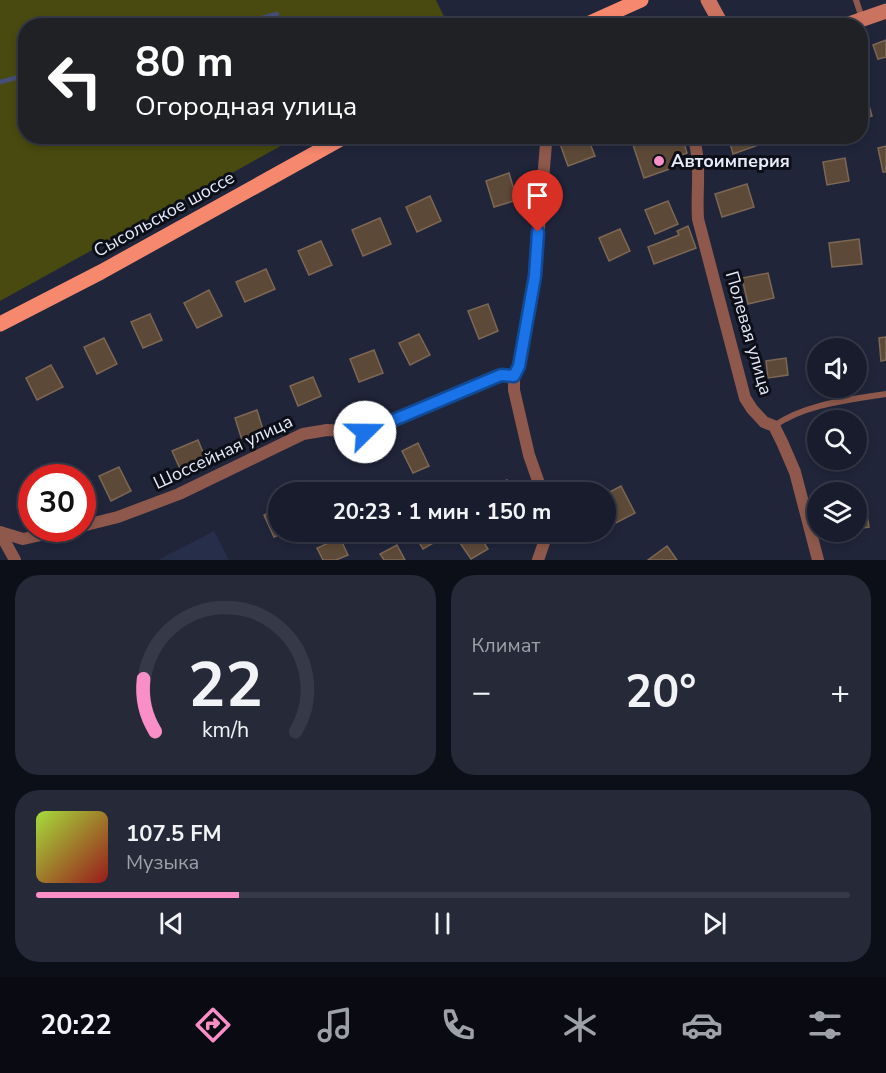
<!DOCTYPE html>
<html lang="ru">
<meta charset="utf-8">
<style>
:root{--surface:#181c2c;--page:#252938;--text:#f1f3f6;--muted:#9fa1a9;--line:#363a48;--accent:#fa8fc8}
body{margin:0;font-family:"Nunito Sans",sans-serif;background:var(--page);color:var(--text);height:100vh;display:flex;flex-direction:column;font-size:22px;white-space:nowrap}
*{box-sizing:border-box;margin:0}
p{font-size:20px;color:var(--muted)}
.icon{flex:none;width:33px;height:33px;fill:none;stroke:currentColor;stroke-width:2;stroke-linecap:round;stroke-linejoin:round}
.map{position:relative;height:560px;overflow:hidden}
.drawer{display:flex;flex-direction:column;gap:15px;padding:15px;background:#0d0f18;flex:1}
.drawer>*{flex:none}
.banner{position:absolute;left:18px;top:18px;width:850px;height:126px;border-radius:24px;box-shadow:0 3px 9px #0003,0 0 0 2px var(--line);background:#202124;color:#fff;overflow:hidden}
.buttons{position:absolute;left:807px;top:338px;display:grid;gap:12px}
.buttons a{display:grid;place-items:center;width:60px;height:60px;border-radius:50%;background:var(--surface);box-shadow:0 3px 9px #0003,0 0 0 2px var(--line);font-size:30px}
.speed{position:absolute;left:18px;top:464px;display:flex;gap:12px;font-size:30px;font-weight:700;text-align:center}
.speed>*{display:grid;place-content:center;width:78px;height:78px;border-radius:50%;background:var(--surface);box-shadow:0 3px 9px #0003,0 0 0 2px var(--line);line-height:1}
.speed .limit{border:9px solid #d22;background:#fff;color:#111}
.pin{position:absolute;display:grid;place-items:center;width:51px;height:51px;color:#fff;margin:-62px -26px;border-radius:50% 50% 50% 0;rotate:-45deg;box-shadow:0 0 6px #0007}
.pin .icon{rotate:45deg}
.me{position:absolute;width:66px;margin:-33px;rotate:68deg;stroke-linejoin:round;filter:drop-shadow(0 0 4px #0008)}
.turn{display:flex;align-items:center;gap:21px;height:126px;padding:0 18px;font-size:27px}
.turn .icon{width:78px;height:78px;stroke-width:2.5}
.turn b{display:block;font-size:42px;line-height:51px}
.big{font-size:45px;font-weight:700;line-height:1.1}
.drawer .widget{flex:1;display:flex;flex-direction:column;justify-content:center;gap:9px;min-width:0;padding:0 21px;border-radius:24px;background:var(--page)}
.drawer .dial{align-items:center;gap:0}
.dial svg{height:156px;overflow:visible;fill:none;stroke:var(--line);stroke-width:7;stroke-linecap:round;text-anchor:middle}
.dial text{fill:var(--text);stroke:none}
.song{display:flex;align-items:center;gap:18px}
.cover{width:72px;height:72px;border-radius:9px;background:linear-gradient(135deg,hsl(80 70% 55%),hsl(0 70% 35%))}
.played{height:6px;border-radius:3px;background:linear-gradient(90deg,var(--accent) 25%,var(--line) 25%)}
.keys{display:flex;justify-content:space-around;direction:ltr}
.heat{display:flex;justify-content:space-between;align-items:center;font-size:33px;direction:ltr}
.drawer .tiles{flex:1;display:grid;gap:15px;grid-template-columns:1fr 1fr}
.widget:last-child{grid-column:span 2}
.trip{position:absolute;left:268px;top:482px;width:348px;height:60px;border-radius:30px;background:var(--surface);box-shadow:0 3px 9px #0003,0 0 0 2px var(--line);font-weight:700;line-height:60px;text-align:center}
.tab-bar{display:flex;height:96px;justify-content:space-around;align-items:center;background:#0a0b12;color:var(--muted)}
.tab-bar .icon{width:42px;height:42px}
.tab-bar .active{color:var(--accent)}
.tab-bar b{font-size:27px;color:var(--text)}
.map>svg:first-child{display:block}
</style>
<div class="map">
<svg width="886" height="560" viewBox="0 0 886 560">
<rect width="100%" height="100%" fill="#20253a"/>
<path fill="#272e49" d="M 214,531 L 229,560 L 158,560 Z"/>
<path fill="#484a0f" d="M 0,0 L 436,0 L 448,25 L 26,26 L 26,136 L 297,137 L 0,301 Z"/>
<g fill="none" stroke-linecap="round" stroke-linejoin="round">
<g stroke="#454e79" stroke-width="4.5">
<path d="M 231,26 L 277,14"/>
<path d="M 0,82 L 26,75"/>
</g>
</g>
<g fill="#5d4937" stroke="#7d6754" stroke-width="1.5">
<path d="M 886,40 L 886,57 L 878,59 L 873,45 Z"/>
<path d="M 866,95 L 872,116 L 861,119 L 861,96 Z"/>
<path d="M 570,136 L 587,136 L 595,156 L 568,166 L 559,141 Z"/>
<path d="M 630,136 L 682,136 L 687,153 L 678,156 L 681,165 L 644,178 Z"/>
<path d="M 728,136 L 758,136 L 761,144 L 733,154 Z"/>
<path d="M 886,146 L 886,172 L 883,172 L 878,148 Z"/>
<path d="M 845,158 L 849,181 L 827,185 L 823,162 Z"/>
<path d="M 509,173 L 517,200 L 494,207 L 486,181 Z"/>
<path d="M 747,184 L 754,207 L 722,217 L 715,194 Z"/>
<path d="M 430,196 L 441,221 L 417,232 L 406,207 Z"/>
<path d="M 668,201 L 678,224 L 655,234 L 645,210 Z"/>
<path d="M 380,218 L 391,244 L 363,256 L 352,230 Z"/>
<path d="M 688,226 L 696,248 L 654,264 L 648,247 L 679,235 L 677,231 Z"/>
<path d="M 620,229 L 630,251 L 609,261 L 599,238 Z"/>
<path d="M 859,239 L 862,264 L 832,267 L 829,243 Z"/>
<path d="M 321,241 L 332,265 L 309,275 L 298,251 Z"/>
<path d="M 266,269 L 275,289 L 245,302 L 236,282 Z"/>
<path d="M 768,273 L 774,298 L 748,304 L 742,278 Z"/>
<path d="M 209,290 L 222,316 L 197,328 L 184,303 Z"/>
<path d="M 488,304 L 498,331 L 479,339 L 468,311 Z"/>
<path d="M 150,314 L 162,340 L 143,348 L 131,322 Z"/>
<path d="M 419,334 L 430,355 L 410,365 L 399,343 Z"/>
<path d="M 886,337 L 886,360 L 881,361 L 879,338 Z"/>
<path d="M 104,338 L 117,364 L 97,374 L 84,347 Z"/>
<path d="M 374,350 L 383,373 L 359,382 L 350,359 Z"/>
<path d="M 786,358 L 788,375 L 768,378 L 766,361 Z"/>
<path d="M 51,365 L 63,387 L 37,400 L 26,378 Z"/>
<path d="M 313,377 L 321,396 L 298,406 L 290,386 Z"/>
<path d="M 257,410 L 264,433 L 242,440 L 235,418 Z"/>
<path d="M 198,440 L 207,462 L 182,473 L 172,451 Z"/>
<path d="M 418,443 L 429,466 L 413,473 L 402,451 Z"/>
<path d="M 119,467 L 131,491 L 111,501 L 99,476 Z"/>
<path d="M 507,480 L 512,492 L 490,492 L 488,488 Z"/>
<path d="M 320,481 L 325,492 L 301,492 L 301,491 Z"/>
<path d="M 621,486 L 635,513 L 612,525 L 606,513 L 606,494 Z"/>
<path d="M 279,508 L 279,531 L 287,531 L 274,537 L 264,515 Z"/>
<path d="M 866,509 L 869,527 L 856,529 L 856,510 Z"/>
<path d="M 418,531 L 429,531 L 435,542 L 423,549 L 414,534 Z"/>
<path d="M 477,532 L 488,549 L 471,559 L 460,543 Z"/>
<path d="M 340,538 L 348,555 L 336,560 L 323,560 L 317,548 Z"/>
<path d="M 397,545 L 405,560 L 384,560 L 380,554 Z"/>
<path d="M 667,546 L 677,560 L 648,560 Z"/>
</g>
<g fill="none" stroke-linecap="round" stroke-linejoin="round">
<g stroke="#8e594c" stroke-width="6">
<path d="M 856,0 L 862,18"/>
<path d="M 774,426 C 805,404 849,400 886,394"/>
</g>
<g stroke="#8e594c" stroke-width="12">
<path d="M 693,136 C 702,164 696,191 698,219 L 745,398 L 752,409 L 764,422 L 774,426 L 782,442 L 795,472 L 818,560"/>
<path d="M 542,492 L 529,455 L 514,390 L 514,376 L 519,366 L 535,276 L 546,144 L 548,136"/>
<path d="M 82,526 L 118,517 L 179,494 L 303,434 L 327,430 L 365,432 L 502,375 L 514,376"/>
<path d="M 0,532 L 23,539 L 73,528"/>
<path d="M 0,533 L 15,560"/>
<path d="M 538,560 L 548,531"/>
</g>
<g stroke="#c97360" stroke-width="15">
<path d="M 708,0 L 719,20 L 725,26"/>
<path d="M 843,26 L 886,11"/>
</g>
<g stroke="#f6886e" stroke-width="15">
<path d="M 583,26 L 641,0"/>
<path d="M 0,324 L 101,272 L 346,136"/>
</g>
</g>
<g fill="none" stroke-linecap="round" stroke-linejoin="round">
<g stroke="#114b97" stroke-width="15">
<path id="route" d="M 365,432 L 501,375 L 514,376 L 519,366 L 535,276 L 538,232"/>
</g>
<use href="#route" stroke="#1a73e8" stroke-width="10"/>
</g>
<circle fill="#fa8fc8" stroke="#0c0f18" stroke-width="2" cx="659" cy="161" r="6"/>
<g text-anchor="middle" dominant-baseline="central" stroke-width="6" stroke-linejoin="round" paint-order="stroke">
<g font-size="18" font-weight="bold" fill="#e6eaf9" stroke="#0c0f18" text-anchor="start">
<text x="671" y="161">Автоимперия</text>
</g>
<g font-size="18" fill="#e6eaf9" stroke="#0c0f18">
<text transform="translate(164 214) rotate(-29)">Сысольское шоссе</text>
<text transform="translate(749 333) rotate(74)">Полевая улица</text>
<text transform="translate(223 452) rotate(-25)">Шоссейная улица</text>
</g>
</g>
</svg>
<div class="buttons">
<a><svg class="icon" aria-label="sound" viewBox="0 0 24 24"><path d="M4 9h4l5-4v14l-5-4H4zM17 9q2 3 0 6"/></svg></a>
<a><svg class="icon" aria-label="search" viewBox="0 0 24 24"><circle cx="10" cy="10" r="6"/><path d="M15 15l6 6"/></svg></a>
<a><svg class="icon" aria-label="layers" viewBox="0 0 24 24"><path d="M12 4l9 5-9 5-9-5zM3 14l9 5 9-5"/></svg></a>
</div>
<div class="speed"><div class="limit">30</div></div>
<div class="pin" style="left:538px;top:232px;background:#d93025"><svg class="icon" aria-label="arrive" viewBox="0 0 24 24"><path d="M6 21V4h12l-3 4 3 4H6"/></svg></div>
<svg class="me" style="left:365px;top:432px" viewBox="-20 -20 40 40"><circle r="19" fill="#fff"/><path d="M0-13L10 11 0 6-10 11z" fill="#1a73e8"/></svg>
<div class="trip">20:23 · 1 мин · 150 m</div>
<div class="banner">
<div class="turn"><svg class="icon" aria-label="left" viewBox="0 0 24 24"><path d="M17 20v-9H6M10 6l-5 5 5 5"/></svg><div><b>80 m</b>Огородная улица</div></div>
</div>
</div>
<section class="drawer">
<div class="tiles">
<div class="widget dial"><svg viewBox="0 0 100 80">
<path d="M14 69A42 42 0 1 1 86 69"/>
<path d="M14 69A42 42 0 0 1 8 42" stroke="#fa8fc8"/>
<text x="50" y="56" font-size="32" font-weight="700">22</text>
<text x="50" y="72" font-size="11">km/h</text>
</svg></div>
<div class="widget"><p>Климат</p>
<div class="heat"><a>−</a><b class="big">20°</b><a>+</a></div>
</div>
<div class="widget">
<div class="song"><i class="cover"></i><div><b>107.5 FM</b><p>Музыка</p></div></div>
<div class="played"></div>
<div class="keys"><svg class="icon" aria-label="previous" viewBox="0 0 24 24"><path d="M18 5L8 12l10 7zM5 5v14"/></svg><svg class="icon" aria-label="pause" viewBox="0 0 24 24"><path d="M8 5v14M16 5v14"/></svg><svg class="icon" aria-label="next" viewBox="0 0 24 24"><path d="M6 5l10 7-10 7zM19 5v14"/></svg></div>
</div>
</div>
</section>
<nav class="tab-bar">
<b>20:22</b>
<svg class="icon active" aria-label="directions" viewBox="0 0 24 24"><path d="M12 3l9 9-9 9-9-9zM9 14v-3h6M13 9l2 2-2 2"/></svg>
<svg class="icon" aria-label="music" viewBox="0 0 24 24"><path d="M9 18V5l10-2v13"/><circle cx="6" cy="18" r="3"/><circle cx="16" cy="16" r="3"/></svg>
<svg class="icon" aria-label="phone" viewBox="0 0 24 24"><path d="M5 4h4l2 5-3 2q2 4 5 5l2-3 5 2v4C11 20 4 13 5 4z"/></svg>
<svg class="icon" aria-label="climate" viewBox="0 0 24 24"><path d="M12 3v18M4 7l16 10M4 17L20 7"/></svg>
<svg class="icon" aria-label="car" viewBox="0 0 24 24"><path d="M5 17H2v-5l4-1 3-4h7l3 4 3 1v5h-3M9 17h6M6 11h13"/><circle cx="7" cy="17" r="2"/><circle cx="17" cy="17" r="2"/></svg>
<svg class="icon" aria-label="filters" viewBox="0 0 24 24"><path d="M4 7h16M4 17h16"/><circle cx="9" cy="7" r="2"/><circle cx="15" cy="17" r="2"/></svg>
</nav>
